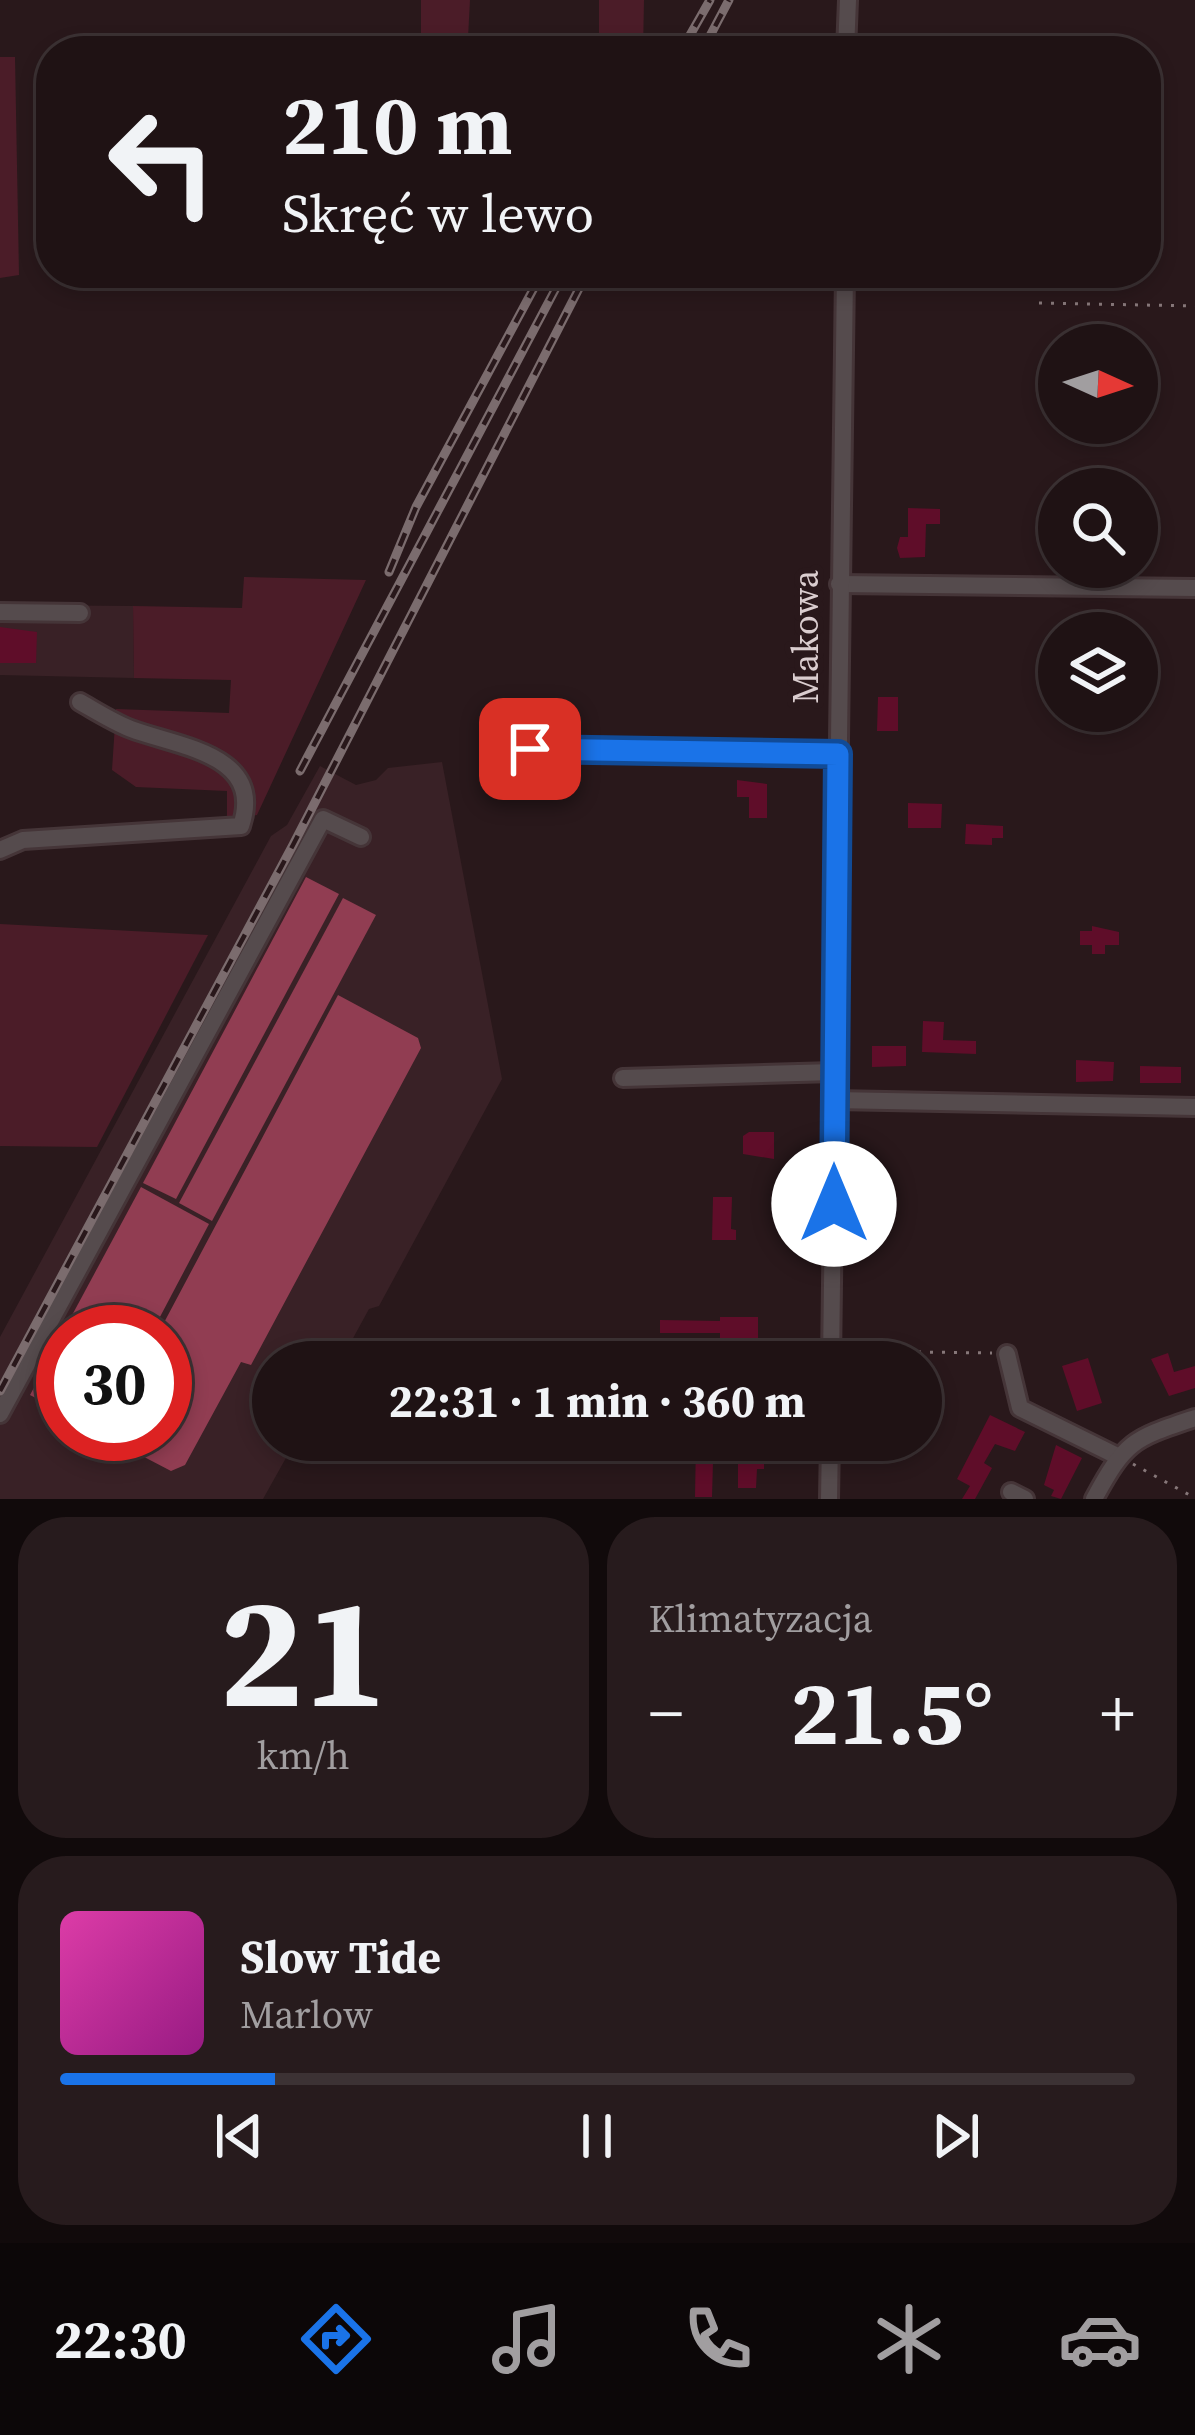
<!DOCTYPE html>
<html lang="pl">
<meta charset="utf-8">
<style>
:root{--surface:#1f1214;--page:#271b1d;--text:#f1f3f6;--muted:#a19ea0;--line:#3c3234;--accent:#1a73e8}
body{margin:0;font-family:"Source Serif 4",serif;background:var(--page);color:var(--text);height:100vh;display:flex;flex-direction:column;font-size:45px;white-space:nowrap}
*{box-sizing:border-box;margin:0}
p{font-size:39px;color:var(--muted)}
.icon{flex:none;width:66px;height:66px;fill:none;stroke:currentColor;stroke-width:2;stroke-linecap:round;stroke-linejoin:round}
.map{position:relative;height:1499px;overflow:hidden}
.panel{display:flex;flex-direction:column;gap:18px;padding:18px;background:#110a0b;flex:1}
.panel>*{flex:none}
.guide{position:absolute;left:36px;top:36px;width:1125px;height:252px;border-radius:48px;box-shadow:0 6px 18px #0003,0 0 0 3px var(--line);background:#1f1214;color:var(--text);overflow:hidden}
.needle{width:78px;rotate:93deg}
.buttons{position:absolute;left:1038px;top:324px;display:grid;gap:24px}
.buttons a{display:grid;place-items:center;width:120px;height:120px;border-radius:50%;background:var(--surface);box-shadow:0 6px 18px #0003,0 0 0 3px var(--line);font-size:60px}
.speed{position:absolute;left:36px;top:1305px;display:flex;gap:24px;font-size:60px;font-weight:700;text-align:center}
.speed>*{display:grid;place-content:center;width:156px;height:156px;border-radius:50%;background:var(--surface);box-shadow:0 6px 18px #0003,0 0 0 3px var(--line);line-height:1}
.speed .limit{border:18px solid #d22;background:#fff;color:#111}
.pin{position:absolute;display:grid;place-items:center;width:102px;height:102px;color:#fff;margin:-51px;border-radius:24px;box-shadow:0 6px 18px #0006}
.me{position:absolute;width:132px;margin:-66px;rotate:0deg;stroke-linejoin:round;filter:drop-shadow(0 0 9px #0008)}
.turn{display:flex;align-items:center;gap:42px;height:252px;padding:0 48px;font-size:54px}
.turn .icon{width:156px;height:156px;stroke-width:2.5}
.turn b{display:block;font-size:84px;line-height:102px}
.big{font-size:90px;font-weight:700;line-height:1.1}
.panel .card{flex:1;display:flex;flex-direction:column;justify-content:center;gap:18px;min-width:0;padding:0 42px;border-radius:48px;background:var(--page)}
.panel .dial{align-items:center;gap:0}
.dial b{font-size:156px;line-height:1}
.song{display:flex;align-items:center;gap:36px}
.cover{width:144px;height:144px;border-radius:18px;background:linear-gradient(135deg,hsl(320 70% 55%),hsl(310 70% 35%))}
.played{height:12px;border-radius:6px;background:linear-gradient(90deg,var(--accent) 20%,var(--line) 20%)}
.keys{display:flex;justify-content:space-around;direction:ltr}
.heat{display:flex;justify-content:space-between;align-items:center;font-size:66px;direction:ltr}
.panel .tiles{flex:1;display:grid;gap:18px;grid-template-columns:1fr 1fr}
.card:last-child{grid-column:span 2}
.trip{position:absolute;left:252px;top:1341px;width:690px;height:120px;border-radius:60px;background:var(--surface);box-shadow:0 6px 18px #0003,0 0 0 3px var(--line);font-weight:700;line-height:120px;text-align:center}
.tab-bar{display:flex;height:192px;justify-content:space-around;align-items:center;background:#0c0708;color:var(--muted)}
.tab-bar .icon{width:84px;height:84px}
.tab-bar .active{color:var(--accent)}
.tab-bar b{font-size:54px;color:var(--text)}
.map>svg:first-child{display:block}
</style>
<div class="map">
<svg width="1195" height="1499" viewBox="0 0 1195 1499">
<rect width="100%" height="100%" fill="#29181b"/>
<g fill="#392126" fill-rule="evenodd">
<path d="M 0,605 L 133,606 L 134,678 L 0,675 Z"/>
<path d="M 442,762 L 502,1079 L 379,1306 L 369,1309 L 340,1362 L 273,1362 L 273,1440 L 296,1440 L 263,1499 L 0,1499 L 0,1337 L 271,836 L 287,825 L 320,766 L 356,785 L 376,780 L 388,768 ZM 63,1332 L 165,1332 L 165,1434 L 63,1434 Z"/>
</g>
<g fill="#4b1c28">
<path d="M 421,0 L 470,0 L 468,38 L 421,36 Z"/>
<path d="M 599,0 L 644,0 L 643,51 L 599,51 Z"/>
<path d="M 0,57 L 15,57 L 19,275 L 0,278 Z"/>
<path d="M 244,577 L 366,580 L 257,815 L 227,821 L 227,791 L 136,787 L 112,770 L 116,709 L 229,713 L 231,680 L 134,678 L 133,606 L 242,608 Z"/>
<path d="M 0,924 L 208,935 L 97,1147 L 0,1146 Z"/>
</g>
<g fill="#913d52">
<path d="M 306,877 L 339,894 L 176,1199 L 143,1183 Z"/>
<path d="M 343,898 L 376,915 L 212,1221 L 179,1203 Z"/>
<path d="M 338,995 L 418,1038 L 421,1048 L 251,1365 L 241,1362 L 185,1465 L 171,1471 L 104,1436 L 165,1434 L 165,1332 L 159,1332 Z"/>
<path d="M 141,1187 L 209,1224 L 152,1332 L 63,1332 Z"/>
<path d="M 63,1333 L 63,1412 L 30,1395 Z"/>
</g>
<g fill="#5f0d29">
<path d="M 650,273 L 702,274 L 701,289 L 650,288 Z"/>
<path d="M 908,508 L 940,509 L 940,524 L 926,524 L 925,557 L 900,558 L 897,548 L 900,537 L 908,537 Z"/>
<path d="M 0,627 L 37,632 L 36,663 L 0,663 Z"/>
<path d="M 878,697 L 898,697 L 898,731 L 877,731 Z"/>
<path d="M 737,780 L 767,784 L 767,818 L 749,818 L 749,797 L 737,797 Z"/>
<path d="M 908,803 L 942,804 L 941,828 L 908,828 Z"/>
<path d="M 966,824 L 1003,826 L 1003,838 L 992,838 L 992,845 L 965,844 Z"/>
<path d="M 1092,926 L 1119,932 L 1119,945 L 1105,945 L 1105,954 L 1092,954 L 1092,945 L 1080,945 L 1080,931 L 1092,931 Z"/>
<path d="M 923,1021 L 944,1022 L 943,1040 L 976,1041 L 976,1054 L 922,1052 Z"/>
<path d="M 872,1046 L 906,1046 L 906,1066 L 872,1067 Z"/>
<path d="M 1076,1060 L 1114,1062 L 1113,1081 L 1076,1082 Z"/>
<path d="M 1140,1066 L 1181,1067 L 1181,1083 L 1140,1083 Z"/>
<path d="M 749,1132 L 774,1132 L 774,1159 L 743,1154 L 743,1136 Z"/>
<path d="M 713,1197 L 732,1197 L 731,1229 L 736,1230 L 736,1240 L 712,1240 Z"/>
<path d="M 720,1317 L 758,1317 L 758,1362 L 747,1362 L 747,1342 L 720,1342 L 720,1333 L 660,1333 L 660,1320 L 720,1321 Z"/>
<path d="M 1168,1353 L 1174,1372 L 1195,1366 L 1195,1388 L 1169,1396 L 1151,1359 Z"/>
<path d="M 1088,1358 L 1102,1403 L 1077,1411 L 1062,1366 Z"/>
<path d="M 990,1415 L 1025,1432 L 1015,1451 L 995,1444 L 984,1463 L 992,1468 L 975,1499 L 962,1499 L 970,1486 L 957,1479 Z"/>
<path d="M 696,1440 L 749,1440 L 749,1447 L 764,1447 L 764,1469 L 757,1469 L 756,1488 L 738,1488 L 738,1462 L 713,1462 L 712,1497 L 695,1497 Z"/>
<path d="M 1056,1445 L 1082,1458 L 1061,1499 L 1051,1496 L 1054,1490 L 1044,1485 Z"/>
</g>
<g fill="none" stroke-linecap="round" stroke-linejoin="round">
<g stroke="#453538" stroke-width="22">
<g id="minor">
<path d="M 846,51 L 848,0"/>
<path d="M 839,584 L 1195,588"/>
<path d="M 0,612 L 80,613"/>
<path d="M 530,749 L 838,754"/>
<path d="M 0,850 L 23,840 L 241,826 C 265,754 179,747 131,729 C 113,722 96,711 80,702"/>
<path d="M 623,1078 L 834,1072"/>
<path d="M 834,1100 L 1195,1107"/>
<path d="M 1007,1354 L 1020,1408 L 1117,1456"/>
<path d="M 831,1362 L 845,273"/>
<path d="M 0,1414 L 323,819 L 361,837"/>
<path d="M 1011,1492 L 1025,1499"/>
<path d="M 829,1499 L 830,1440"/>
<path d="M 1094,1499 C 1126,1440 1133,1439 1195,1418"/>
</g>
</g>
<g stroke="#867779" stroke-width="3" stroke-dasharray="3 9" stroke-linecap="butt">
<path d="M 1039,303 L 1195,306"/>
<path d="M 846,1351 L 992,1353"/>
<path d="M 1133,1464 L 1195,1498"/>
</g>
<use href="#minor" stroke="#554b4d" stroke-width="16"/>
<g stroke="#7b6c6e" stroke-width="9">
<g id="rail">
<path d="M 681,51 L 710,0"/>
<path d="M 702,51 L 729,0"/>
<path d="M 389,572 L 416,507 L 542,273"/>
<path d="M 300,771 L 564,273"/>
<path d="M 0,1391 L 293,845 L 587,273"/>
</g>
</g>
<use href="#rail" stroke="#29181b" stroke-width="4.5" stroke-dasharray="14" stroke-linecap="butt"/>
</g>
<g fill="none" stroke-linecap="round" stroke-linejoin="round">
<g stroke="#114b97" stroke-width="30">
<path id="route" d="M 530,749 L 838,754 L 834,1204"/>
</g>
<use href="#route" stroke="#1a73e8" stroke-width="21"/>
</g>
<g text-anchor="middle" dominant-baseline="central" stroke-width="12" stroke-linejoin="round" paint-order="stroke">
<g font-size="36" fill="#dacdcf" stroke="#29181b">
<text transform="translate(805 637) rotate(-90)">Makowa</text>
</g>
</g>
</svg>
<div class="buttons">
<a><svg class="needle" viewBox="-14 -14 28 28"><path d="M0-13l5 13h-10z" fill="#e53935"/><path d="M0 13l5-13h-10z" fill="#a19ea0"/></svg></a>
<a><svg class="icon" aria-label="search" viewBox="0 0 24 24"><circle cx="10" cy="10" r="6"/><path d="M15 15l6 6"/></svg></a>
<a><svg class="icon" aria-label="layers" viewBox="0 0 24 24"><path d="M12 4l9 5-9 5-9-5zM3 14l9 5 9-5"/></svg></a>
</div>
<div class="speed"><div class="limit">30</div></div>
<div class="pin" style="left:530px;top:749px;background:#d93025"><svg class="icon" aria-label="arrive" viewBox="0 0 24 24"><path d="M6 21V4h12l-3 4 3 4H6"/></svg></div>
<svg class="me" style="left:834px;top:1204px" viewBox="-20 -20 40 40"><circle r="19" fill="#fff"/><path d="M0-13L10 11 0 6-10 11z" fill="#1a73e8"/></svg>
<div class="trip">22:31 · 1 min · 360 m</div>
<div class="guide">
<div class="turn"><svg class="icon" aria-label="left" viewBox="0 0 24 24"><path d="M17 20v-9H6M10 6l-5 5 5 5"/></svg><div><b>210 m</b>Skręć w lewo</div></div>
</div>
</div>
<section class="panel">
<div class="tiles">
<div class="card dial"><b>21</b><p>km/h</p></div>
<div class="card"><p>Klimatyzacja</p>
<div class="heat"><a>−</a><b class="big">21.5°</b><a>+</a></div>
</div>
<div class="card">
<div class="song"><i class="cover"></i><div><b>Slow Tide</b><p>Marlow</p></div></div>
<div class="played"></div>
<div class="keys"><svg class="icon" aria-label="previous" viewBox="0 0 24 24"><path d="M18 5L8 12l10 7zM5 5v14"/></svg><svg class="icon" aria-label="pause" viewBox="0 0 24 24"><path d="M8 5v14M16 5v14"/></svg><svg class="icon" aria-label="next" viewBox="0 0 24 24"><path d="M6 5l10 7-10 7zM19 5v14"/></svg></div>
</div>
</div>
</section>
<nav class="tab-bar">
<b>22:30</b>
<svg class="icon active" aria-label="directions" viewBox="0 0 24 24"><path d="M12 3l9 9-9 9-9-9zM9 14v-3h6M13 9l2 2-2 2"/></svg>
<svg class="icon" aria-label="music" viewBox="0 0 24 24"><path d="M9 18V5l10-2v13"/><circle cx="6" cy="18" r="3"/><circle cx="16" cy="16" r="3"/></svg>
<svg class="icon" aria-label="phone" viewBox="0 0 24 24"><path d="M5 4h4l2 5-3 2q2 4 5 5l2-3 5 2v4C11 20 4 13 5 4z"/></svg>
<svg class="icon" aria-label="climate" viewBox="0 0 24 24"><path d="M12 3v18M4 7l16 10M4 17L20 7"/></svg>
<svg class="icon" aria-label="car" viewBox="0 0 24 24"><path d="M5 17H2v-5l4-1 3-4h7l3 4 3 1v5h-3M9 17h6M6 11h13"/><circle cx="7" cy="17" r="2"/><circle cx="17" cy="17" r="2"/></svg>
</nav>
